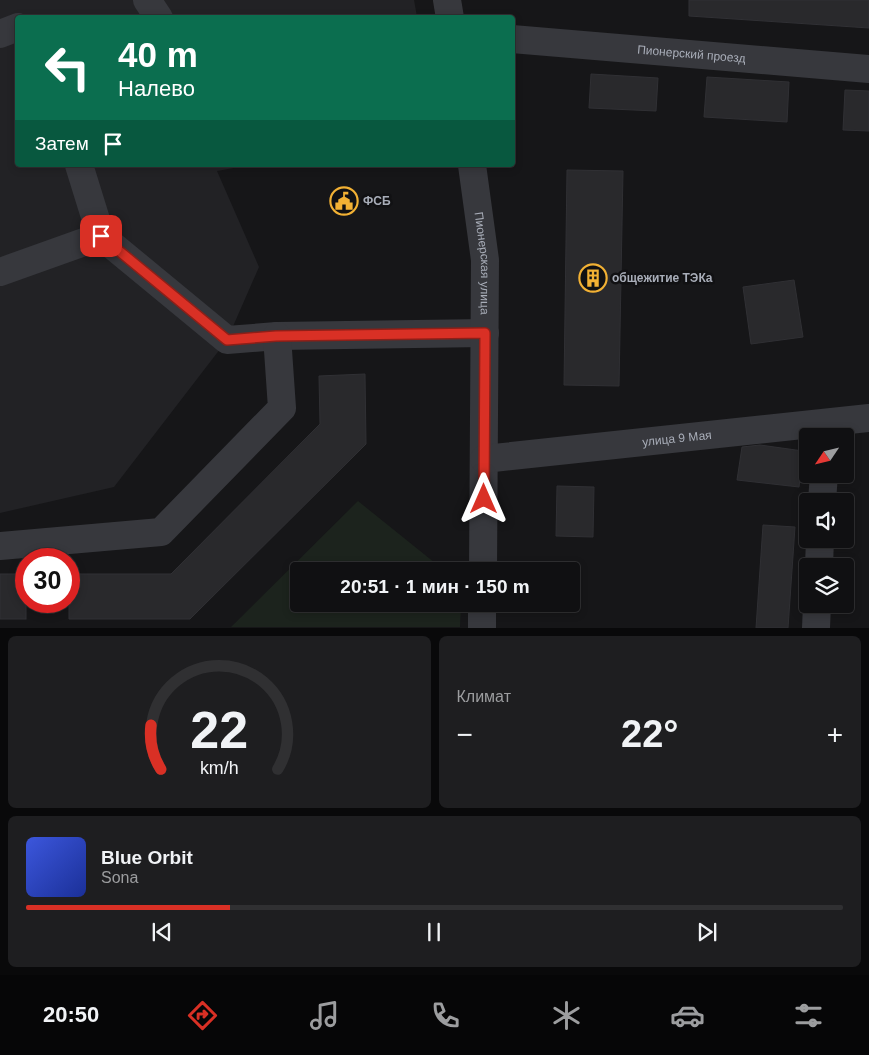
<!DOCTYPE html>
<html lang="ru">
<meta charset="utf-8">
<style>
:root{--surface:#101012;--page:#1e1e20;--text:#f1f3f6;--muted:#9c9d9f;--line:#303032;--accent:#d93025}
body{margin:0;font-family:Helvetica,sans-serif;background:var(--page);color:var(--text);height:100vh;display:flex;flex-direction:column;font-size:19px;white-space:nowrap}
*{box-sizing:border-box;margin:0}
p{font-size:16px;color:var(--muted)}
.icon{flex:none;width:28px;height:28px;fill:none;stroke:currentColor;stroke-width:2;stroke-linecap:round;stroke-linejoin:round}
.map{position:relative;height:628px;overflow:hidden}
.side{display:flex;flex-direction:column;gap:8px;padding:8px;background:#09090a;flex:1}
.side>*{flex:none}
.banner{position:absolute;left:15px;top:15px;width:500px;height:152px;border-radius:5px;box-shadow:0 2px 8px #0003,0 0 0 1px var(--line);background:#0b6e4f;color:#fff;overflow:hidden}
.needle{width:32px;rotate:235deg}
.controls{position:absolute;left:799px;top:428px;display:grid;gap:10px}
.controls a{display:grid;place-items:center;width:55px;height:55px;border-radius:5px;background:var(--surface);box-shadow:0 2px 8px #0003,0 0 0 1px var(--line);font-size:25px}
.speed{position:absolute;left:15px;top:548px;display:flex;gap:10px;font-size:25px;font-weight:700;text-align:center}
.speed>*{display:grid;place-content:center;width:65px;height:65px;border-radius:50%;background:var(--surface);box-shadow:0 2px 8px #0003,0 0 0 1px var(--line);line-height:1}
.speed .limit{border:8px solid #d22;background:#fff;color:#111}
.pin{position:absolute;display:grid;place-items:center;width:42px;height:42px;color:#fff;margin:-21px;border-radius:10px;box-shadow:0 2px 8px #0006}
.me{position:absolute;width:55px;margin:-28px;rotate:0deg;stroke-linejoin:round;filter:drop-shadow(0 0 4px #0008)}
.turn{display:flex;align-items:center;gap:18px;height:105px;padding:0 20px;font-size:22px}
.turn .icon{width:65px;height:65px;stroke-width:2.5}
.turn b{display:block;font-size:35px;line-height:42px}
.then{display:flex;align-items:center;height:48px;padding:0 20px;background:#0003;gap:10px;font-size:19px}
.big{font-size:38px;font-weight:800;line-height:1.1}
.side .tile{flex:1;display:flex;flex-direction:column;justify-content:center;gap:8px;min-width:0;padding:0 18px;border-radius:8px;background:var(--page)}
.side .dial{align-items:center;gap:0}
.dial svg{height:130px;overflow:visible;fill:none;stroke:var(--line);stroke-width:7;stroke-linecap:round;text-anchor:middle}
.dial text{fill:var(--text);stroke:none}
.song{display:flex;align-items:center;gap:15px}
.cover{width:60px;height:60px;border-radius:8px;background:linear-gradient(135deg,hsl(230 70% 55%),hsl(230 70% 35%))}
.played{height:5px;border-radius:2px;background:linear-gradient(90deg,var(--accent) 25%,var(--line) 25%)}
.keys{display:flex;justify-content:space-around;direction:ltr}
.heat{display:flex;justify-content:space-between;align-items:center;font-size:28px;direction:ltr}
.side .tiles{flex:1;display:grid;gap:8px;grid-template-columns:1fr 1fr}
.tile:last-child{grid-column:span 2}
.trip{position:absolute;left:290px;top:562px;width:290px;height:50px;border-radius:5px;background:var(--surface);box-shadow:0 2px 8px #0003,0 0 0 1px var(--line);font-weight:800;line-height:50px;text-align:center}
.tabs{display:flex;height:80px;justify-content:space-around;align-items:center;background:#060607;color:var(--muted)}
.tabs .icon{width:35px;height:35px}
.tabs .selected{color:var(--accent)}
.tabs b{font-size:22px;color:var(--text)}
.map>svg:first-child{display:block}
</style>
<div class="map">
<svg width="869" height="628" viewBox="0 0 869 628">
<rect width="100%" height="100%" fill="#161618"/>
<path fill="#222225" d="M 0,0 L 414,0 L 417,17 L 18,18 L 18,165 L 250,165 L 217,171 L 259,267 L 227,340 L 114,487 L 0,513 Z"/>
<path fill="#1c231d" d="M 358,501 L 445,571 L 299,571 L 299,604 L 461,604 L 460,627 L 231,627 Z"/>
<g fill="#29292c" stroke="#303034">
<path d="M 689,0 L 869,0 L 869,28 L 689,16 Z"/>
<path d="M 591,74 L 658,78 L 656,111 L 589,108 Z"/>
<path d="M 707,77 L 789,82 L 787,122 L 704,117 Z"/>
<path d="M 845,90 L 869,91 L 869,131 L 843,130 Z"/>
<path d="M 567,170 L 623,171 L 619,386 L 564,385 Z"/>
<path d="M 794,280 L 803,337 L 751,344 L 743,287 Z"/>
<path d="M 365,374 L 366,444 L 190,619 L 69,619 L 69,574 L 171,574 L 320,424 L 319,376 Z"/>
<path d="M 760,445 L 803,451 L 799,487 L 737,480 L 742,447 Z"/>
<path d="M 557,486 L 594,487 L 593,537 L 556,536 Z"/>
<path d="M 763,525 L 795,527 L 788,628 L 756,628 Z"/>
<rect x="0" y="574" width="26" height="45"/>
</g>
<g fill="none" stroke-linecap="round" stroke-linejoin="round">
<g stroke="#37383d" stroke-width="28">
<path d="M 147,0 L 159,18"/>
<path d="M 447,0 L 450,18"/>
<path d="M 0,34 L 18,27"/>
<path id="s1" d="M 512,39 L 869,69"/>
<path d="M 79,165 L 101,236 L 227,340 L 277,336 L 485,333"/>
<path id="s2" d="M 472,165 L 485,260 L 483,571"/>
<path d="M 0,272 L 101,236"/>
<path id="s3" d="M 484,459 L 869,418"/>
<path d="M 822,501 L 824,474"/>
<path d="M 0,546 L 161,532 L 282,408 L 277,336"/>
<path d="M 819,566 L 820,539"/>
<path d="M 482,628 L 482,604"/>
<path d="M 816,628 L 817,604"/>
</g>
</g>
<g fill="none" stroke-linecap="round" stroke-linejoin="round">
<g stroke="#8d1f18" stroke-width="12">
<path id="route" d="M 101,236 L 227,340 L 276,336 L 485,333 L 484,499"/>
</g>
<use href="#route" stroke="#d93025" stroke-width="9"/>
</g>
<defs>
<g id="civic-ring" transform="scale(1.4375)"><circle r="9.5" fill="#111113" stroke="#f2b134" stroke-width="1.5"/><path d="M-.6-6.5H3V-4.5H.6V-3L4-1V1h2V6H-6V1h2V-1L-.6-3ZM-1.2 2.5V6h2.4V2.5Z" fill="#f2b134"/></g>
<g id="building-ring" transform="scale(1.4375)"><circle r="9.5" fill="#111113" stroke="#f2b134" stroke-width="1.5"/><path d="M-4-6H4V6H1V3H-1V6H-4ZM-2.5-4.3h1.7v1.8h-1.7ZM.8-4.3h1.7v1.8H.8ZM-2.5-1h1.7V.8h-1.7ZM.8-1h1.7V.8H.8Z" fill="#f2b134"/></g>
</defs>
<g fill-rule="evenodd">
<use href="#civic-ring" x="344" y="201"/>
<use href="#building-ring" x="593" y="278"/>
</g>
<g text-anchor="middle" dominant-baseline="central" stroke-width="5" stroke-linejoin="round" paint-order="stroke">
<g font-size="12" fill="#a8adb8" stroke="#111113">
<text stroke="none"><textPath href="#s1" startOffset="180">Пионерский проезд</textPath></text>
<text stroke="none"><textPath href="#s2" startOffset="99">Пионерская улица</textPath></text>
<text stroke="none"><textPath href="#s3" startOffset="194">улица 9 Мая</textPath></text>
</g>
<g font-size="12" font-weight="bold" fill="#a8adb8" stroke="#111113" text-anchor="start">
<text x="363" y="201">ФСБ</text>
<text x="612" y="278">общежитие ТЭКа</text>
</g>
</g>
</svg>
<div class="controls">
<a><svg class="needle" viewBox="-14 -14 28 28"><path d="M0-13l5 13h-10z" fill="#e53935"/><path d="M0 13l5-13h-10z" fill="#9c9d9f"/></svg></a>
<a><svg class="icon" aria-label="sound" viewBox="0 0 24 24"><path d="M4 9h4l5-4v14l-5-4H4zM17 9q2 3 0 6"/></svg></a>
<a><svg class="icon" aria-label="layers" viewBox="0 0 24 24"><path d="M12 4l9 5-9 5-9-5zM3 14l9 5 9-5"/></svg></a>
</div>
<div class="speed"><div class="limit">30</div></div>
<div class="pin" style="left:101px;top:236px;background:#d93025"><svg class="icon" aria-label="arrive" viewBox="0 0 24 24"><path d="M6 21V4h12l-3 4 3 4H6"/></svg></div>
<svg class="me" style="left:484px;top:499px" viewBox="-20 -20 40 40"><path d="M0-17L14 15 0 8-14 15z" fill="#d93025" stroke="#fff" stroke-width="4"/></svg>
<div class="trip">20:51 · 1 мин · 150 m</div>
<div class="banner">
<div class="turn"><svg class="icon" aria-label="left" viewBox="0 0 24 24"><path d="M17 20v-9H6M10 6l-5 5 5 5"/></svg><div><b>40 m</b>Налево</div></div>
<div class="then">Затем<svg class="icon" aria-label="arrive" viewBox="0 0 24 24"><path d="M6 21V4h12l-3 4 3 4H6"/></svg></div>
</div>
</div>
<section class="side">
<div class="tiles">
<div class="tile dial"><svg viewBox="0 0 100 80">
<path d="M14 69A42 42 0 1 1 86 69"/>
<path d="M14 69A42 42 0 0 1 8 42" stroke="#d93025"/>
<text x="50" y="56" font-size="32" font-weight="700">22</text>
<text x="50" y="72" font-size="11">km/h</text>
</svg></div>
<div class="tile"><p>Климат</p>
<div class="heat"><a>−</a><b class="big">22°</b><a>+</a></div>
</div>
<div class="tile">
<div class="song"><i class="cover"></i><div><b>Blue Orbit</b><p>Sona</p></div></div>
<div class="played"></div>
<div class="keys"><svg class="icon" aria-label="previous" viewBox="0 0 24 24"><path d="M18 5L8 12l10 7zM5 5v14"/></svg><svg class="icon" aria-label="pause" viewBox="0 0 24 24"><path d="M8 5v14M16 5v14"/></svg><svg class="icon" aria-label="next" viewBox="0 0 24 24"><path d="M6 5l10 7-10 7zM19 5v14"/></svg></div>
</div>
</div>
</section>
<nav class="tabs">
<b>20:50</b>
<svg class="icon selected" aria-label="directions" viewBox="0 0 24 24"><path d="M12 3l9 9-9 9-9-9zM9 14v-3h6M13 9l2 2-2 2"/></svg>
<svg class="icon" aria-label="music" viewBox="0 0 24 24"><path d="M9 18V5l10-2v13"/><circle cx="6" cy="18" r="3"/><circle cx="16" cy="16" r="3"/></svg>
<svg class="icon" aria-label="phone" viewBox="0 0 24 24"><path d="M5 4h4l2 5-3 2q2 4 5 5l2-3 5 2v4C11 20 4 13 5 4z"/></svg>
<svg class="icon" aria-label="climate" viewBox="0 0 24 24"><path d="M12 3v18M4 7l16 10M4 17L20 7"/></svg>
<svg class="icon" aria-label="car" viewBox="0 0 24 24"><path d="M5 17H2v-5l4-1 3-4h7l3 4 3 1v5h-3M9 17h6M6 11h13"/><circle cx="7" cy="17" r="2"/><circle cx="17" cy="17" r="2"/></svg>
<svg class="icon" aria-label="filters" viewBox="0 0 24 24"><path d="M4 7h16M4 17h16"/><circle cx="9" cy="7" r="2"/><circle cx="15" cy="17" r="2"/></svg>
</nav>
